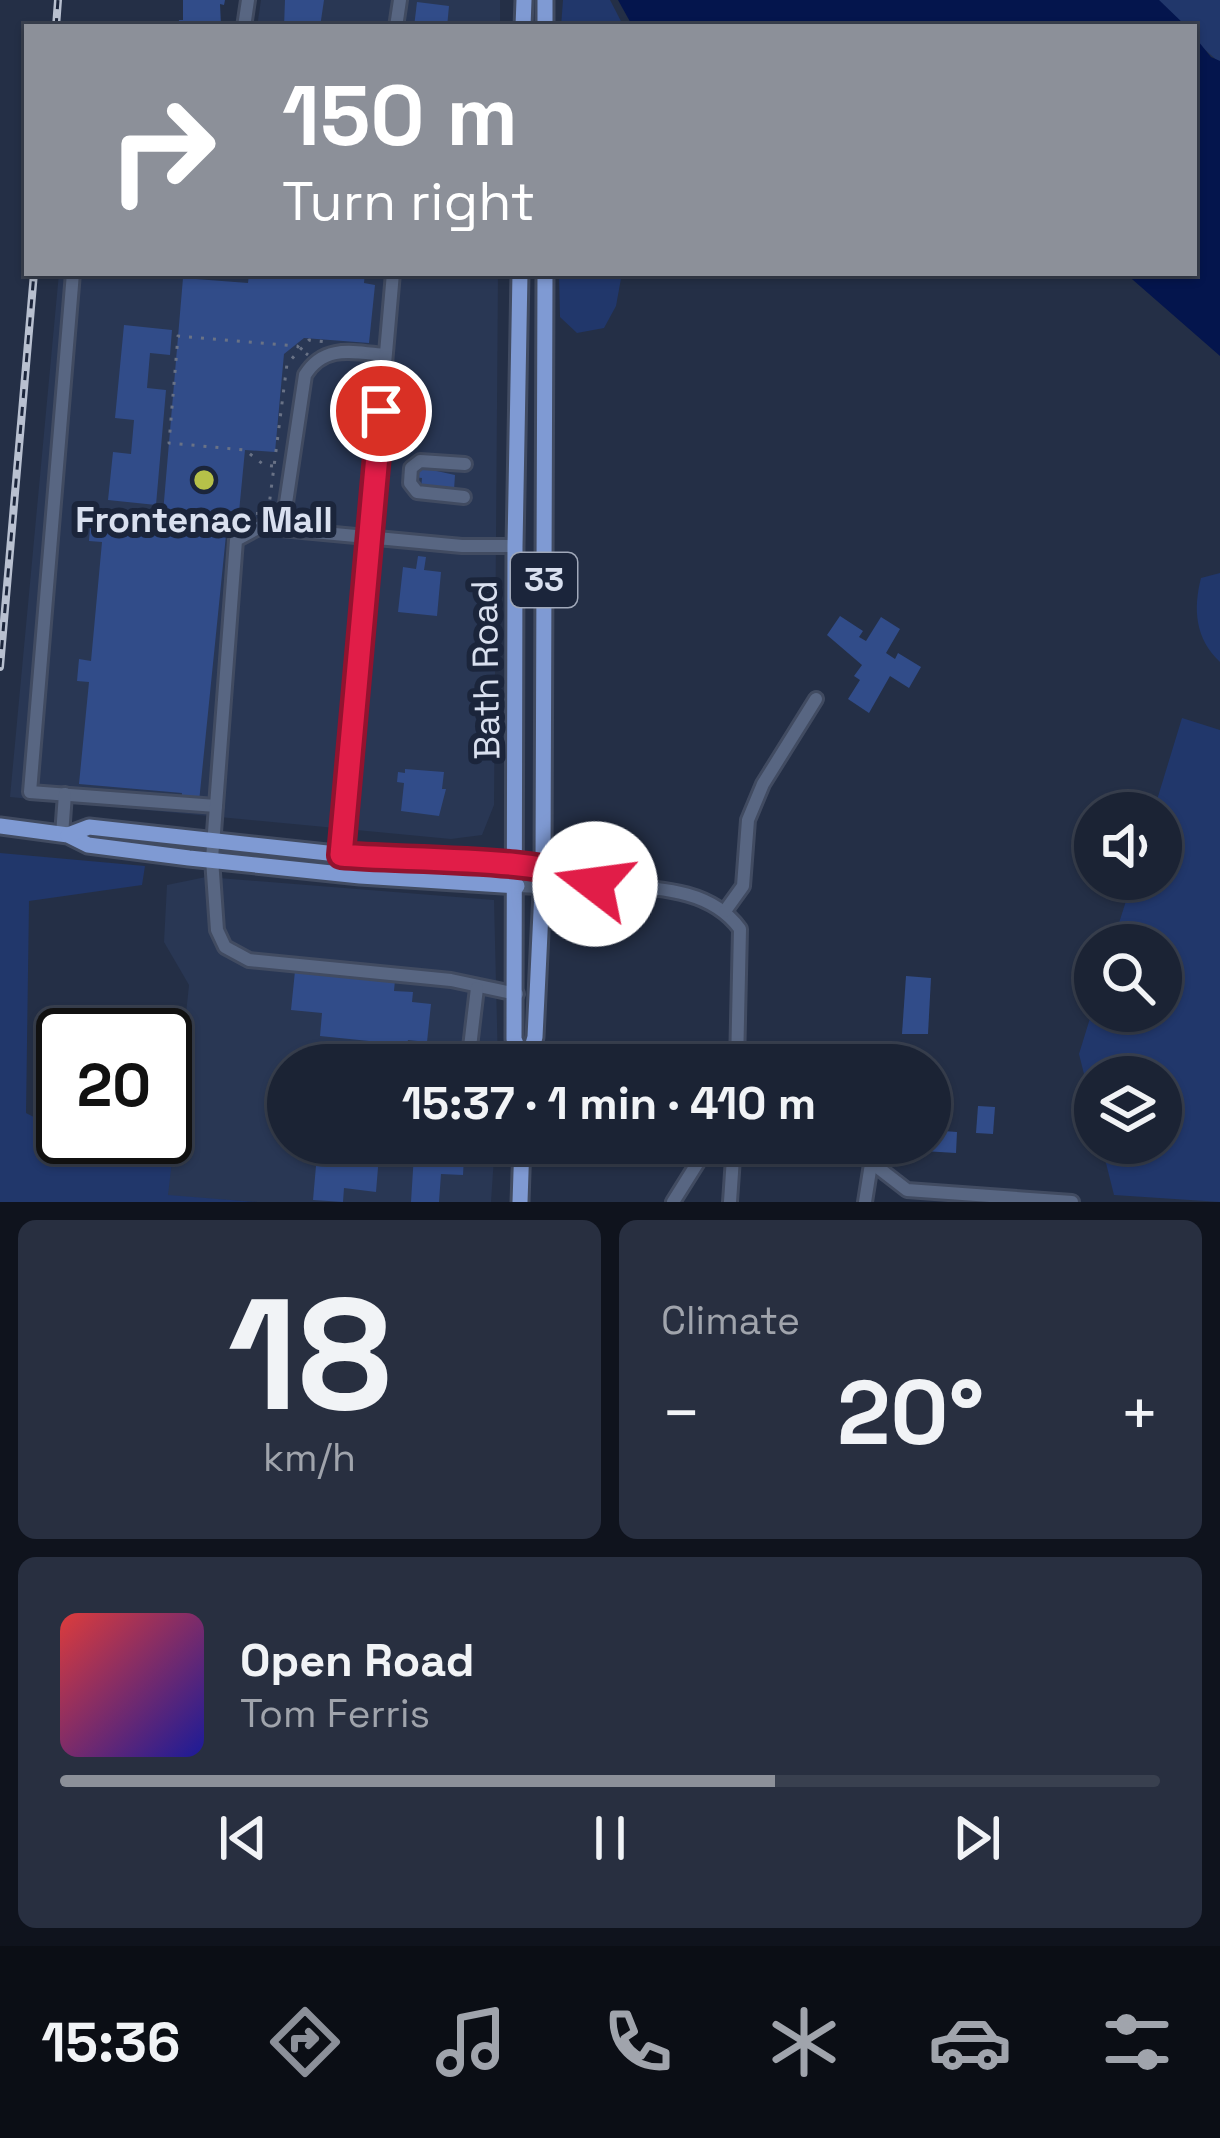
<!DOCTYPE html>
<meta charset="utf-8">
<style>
:root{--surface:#1b2334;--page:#282f40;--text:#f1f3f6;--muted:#a0a4ac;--line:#39404f;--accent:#8c9099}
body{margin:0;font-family:"Space Grotesk",sans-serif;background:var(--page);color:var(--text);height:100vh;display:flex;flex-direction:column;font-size:45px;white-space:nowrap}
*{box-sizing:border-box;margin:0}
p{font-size:39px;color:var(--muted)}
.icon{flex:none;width:66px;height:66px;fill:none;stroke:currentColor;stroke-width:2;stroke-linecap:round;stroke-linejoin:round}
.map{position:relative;height:1202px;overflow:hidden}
.drawer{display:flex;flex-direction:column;gap:18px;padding:18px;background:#0f131d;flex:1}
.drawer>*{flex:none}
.banner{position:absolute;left:24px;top:24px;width:1173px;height:252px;border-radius:0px;box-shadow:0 3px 9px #0004,0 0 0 3px var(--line);background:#8c9099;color:#fff;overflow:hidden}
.fabs{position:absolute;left:1074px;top:792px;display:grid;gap:24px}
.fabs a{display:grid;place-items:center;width:108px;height:108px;border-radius:50%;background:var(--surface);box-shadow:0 3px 9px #0004,0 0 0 3px var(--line);font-size:60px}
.speed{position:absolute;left:36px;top:1008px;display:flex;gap:24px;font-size:60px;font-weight:700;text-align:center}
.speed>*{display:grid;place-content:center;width:156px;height:156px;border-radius:50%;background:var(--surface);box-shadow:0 3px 9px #0004,0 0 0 3px var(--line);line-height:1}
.speed .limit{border:6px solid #111;border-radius:18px;background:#fff;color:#111}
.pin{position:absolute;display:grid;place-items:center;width:102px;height:102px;color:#fff;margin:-51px;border:6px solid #fff;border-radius:50%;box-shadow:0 3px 12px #0007}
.me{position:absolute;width:132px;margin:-66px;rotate:285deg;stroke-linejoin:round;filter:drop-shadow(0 0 9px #0008)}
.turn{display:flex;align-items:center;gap:42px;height:252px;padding:0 60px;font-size:54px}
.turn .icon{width:156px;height:156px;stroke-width:2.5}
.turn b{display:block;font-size:84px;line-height:102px}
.big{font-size:90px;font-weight:700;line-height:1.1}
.drawer .tile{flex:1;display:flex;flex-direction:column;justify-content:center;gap:18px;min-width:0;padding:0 42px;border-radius:18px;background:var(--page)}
.drawer .dial{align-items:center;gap:0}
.dial b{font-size:156px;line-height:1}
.song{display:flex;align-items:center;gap:36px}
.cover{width:144px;height:144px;border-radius:18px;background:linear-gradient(135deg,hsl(0 70% 55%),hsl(240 70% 35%))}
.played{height:12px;border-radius:6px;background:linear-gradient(90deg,var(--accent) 65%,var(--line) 65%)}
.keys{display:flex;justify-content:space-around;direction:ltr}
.heat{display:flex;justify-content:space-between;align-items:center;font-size:66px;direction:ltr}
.drawer .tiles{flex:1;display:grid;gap:18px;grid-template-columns:1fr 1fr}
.tile:last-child{grid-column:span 2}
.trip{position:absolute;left:267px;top:1044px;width:684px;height:120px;border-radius:60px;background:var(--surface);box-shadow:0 3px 9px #0004,0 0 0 3px var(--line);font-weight:700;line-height:120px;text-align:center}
.menu{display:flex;height:192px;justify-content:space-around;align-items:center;background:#0b0e15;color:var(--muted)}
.menu .icon{width:84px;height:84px}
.menu .selected{color:var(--accent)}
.menu b{font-size:54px;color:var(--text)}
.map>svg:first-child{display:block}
</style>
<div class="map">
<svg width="1220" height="1202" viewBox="0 0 1220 1202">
<rect width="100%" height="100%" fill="#242f46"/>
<g fill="#293754">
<path d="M 261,0 L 500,0 L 500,27 L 257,27 Z"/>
<path d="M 59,273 L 498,273 L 494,805 L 482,835 L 451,839 L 10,797 Z"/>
<path d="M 206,877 L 494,900 L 498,1065 L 288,1065 L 288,1143 L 495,1143 L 491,1202 L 257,1202 L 167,1196 L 189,985 L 164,942 L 167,885 Z"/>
</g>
<g fill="#21376b">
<path d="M 563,0 L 610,0 L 624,27 L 561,27 Z"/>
<path d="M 1158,0 L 1220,0 L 1220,63 L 1194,40 L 1194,27 L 1182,27 Z"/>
<path d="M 559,273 L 622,273 L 616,306 L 604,328 L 577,333 L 560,317 Z"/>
<path d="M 1220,573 L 1220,662 C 1195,639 1193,609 1201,578 Z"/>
<path d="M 1182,718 L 1220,730 L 1220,1202 L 1114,1195 L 1101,1143 L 1161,1143 L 1161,1077 L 1095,1077 L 1095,1118 L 1079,1054 L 1095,1002 L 1095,1011 L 1161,1011 L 1161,945 L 1112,945 L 1133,879 L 1161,879 L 1161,813 L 1153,813 Z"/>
<path d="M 0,853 L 145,866 L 142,885 L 29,901 L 26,1113 L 63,1132 L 63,1137 L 74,1137 L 129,1165 L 135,1137 L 165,1137 L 165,1086 L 178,1109 L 168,1195 L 257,1202 L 0,1202 Z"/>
</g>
<g fill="#04154d">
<path d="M 618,0 L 1159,0 L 1187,27 L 633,27 Z"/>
<path d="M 1194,36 L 1211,57 L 1220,61 L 1220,356 L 1125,273 L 1194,273 Z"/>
</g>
<g fill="#314c89">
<path d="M 183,0 L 225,0 L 224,5 L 220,4 L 221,25 L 178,27 L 179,20 L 183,20 Z"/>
<path d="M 285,0 L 324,0 L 320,27 L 284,27 Z"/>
<path d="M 417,2 L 449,6 L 447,27 L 414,27 Z"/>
<path d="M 249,273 L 365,273 L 364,283 L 375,285 L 369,343 L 304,338 L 284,354 L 275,452 L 245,450 L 239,512 L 227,511 L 226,518 L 163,513 L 183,278 L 248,283 Z"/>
<path d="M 124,325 L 172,330 L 170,355 L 150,353 L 147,388 L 166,390 L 156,505 L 108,500 L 113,452 L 131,454 L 134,420 L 115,418 Z"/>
<path d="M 423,468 L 455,475 L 454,490 L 421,489 L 422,478 L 413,477 L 414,470 Z"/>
<path d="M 98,523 L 226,535 L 199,802 L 181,800 L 182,793 L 79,784 L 89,682 L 77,681 L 79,659 L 91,661 L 102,542 L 89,541 L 90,528 L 98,529 Z"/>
<path d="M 418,556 L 426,557 L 424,570 L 441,572 L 437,616 L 398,612 L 403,567 L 416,569 Z"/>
<path d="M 840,616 L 863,631 L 859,637 L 866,641 L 881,617 L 900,629 L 886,653 L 895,659 L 898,653 L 921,667 L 909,688 L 890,676 L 869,713 L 848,699 L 860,680 L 854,676 L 862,665 L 827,635 Z"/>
<path d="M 405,769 L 444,772 L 442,789 L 446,789 L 439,816 L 401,811 L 404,783 L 397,782 L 398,772 L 405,773 Z"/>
<path d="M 295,971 L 395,980 L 394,991 L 413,992 L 412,1002 L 431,1004 L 427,1042 L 408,1040 L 403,1062 L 368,1059 L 369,1041 L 320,1036 L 322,1013 L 291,1010 Z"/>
<path d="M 906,976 L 931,978 L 928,1034 L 902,1034 Z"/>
<path d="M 978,1106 L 995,1107 L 993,1134 L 976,1133 Z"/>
<path d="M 930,1130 L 957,1132 L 956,1153 L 907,1150 L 907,1143 L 930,1143 Z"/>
<path d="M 318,1143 L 380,1143 L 376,1192 L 344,1188 L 343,1202 L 313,1200 Z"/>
<path d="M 414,1154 L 464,1157 L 463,1175 L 441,1174 L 439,1202 L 411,1202 Z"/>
</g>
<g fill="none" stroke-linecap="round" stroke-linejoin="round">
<g stroke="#414b61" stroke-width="18">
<g id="minor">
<path d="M 244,27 L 248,0"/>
<path d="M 396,27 L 400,0"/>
<path d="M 73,273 L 30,792 L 216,806"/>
<path d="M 464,497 L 417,492 L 410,483 L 411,468 L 420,461 L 465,464"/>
<path d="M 278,529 L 286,503 L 305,375 C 324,344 353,352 385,355"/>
<path d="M 515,546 L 462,546 L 260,527 L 236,540 L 212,859 L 217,930 L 225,947 L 249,960 L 451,980 L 517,994"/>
<path d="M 62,835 L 65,794"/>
<path d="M 342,855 L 393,273"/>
<path d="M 543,870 L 585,878 L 595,884 C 646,889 707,884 740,929 L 737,1065"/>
<path d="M 517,886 L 585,889 L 595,884"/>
<path d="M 725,911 L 743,886 L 748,820 L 763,784 L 816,699"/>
<path d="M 477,988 L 468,1064 L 481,1065"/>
<path d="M 838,1143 L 854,1149 L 907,1190 L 1072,1202"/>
<path d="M 673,1202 L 710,1143"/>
<path d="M 730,1202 L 734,1143"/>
<path d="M 865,1202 L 871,1164"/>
</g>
</g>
<g stroke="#414b61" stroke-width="21">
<g id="major">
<path d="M 523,27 L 524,0"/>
<path d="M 545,27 L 545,0"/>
<path d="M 520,273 L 515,546 L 514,1039 L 524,1065"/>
<path d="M 0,826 L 68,835 L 88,845 L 189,858 L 360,876 L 517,886"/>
<path d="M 68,835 L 89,827 L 401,861 L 524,866"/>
<path d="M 527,1065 L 535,1037 L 543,870 L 545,273"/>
<path d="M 520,1202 L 522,1143"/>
</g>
</g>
<g stroke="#697286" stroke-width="3" stroke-dasharray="3 9" stroke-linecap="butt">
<path d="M 273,466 L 264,465 L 245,450 L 169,443 L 178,336 L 297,346 L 308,355"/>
<path d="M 237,525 L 247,514 L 266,513 L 269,506 L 287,364 L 309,340 L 327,342"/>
</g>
<use href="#minor" stroke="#586682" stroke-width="12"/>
<use href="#major" stroke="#7f9ad3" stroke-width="15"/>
<g stroke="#b8c0d0" stroke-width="8">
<g id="rail">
<path d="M 56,27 L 58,0"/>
<path d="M 0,667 L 34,273"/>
</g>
</g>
<use href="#rail" stroke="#1b253b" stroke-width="3" stroke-dasharray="9" stroke-linecap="butt"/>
</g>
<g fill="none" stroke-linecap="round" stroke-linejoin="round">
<g stroke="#92132f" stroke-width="30">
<path id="route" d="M 381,411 L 341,855 C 401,861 550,856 595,884"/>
</g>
<use href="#route" stroke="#e11d48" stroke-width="21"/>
</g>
<circle fill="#b6c149" stroke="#1b253b" stroke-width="4.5" cx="204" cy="480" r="12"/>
<g text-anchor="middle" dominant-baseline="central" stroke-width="12" stroke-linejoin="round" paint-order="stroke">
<rect fill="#1b253b" stroke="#a0a8b9" stroke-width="3" x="511" y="553" width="66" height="54" rx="9"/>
<g font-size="33" font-weight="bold" fill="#d9e0ef">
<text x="544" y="580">33</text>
</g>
<g font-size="36" font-weight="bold" fill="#d9e0ef" stroke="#1b253b">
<text x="204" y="520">Frontenac Mall</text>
</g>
<g font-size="36" fill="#d9e0ef" stroke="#1b253b">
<text transform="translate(486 670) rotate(-91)">Bath Road</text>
</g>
</g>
</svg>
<div class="fabs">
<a><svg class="icon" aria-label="sound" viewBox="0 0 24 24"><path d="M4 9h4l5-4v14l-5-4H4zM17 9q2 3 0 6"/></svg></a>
<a><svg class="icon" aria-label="search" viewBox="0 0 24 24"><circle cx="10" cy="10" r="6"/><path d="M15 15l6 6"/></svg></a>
<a><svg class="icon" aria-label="layers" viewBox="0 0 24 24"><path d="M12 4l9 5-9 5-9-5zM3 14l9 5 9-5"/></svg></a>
</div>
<div class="speed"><div class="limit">20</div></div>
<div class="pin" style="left:381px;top:411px;background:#d93025"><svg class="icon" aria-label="arrive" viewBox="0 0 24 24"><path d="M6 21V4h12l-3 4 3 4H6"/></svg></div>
<svg class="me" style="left:595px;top:884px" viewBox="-20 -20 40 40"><circle r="19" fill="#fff"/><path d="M0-13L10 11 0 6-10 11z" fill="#e11d48"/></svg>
<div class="trip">15:37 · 1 min · 410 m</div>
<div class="banner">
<div class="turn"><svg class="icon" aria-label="right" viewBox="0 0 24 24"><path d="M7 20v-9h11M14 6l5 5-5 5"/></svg><div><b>150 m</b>Turn right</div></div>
</div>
</div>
<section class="drawer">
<div class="tiles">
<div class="tile dial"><b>18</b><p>km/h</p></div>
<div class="tile"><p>Climate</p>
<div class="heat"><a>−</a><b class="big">20°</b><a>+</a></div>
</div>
<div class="tile">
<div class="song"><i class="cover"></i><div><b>Open Road</b><p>Tom Ferris</p></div></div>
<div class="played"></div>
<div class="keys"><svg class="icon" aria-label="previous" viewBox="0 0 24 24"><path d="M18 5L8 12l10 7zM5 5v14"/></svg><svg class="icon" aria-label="pause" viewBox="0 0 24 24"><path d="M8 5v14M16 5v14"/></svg><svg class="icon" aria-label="next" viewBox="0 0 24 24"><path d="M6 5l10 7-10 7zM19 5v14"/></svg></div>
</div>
</div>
</section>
<nav class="menu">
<b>15:36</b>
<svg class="icon selected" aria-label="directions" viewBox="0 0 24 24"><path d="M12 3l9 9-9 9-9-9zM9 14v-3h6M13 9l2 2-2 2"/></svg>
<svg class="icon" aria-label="music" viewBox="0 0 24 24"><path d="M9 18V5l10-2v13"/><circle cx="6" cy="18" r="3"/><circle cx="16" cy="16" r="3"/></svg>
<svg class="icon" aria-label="phone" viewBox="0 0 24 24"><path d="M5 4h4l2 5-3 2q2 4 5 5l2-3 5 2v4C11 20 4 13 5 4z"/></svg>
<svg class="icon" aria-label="climate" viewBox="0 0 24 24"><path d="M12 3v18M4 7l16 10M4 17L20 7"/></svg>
<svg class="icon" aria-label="car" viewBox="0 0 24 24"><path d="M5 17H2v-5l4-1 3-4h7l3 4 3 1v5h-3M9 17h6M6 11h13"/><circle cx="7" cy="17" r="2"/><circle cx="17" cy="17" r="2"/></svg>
<svg class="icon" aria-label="filters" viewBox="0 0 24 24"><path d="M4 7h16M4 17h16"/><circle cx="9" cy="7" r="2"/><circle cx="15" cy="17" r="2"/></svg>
</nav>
